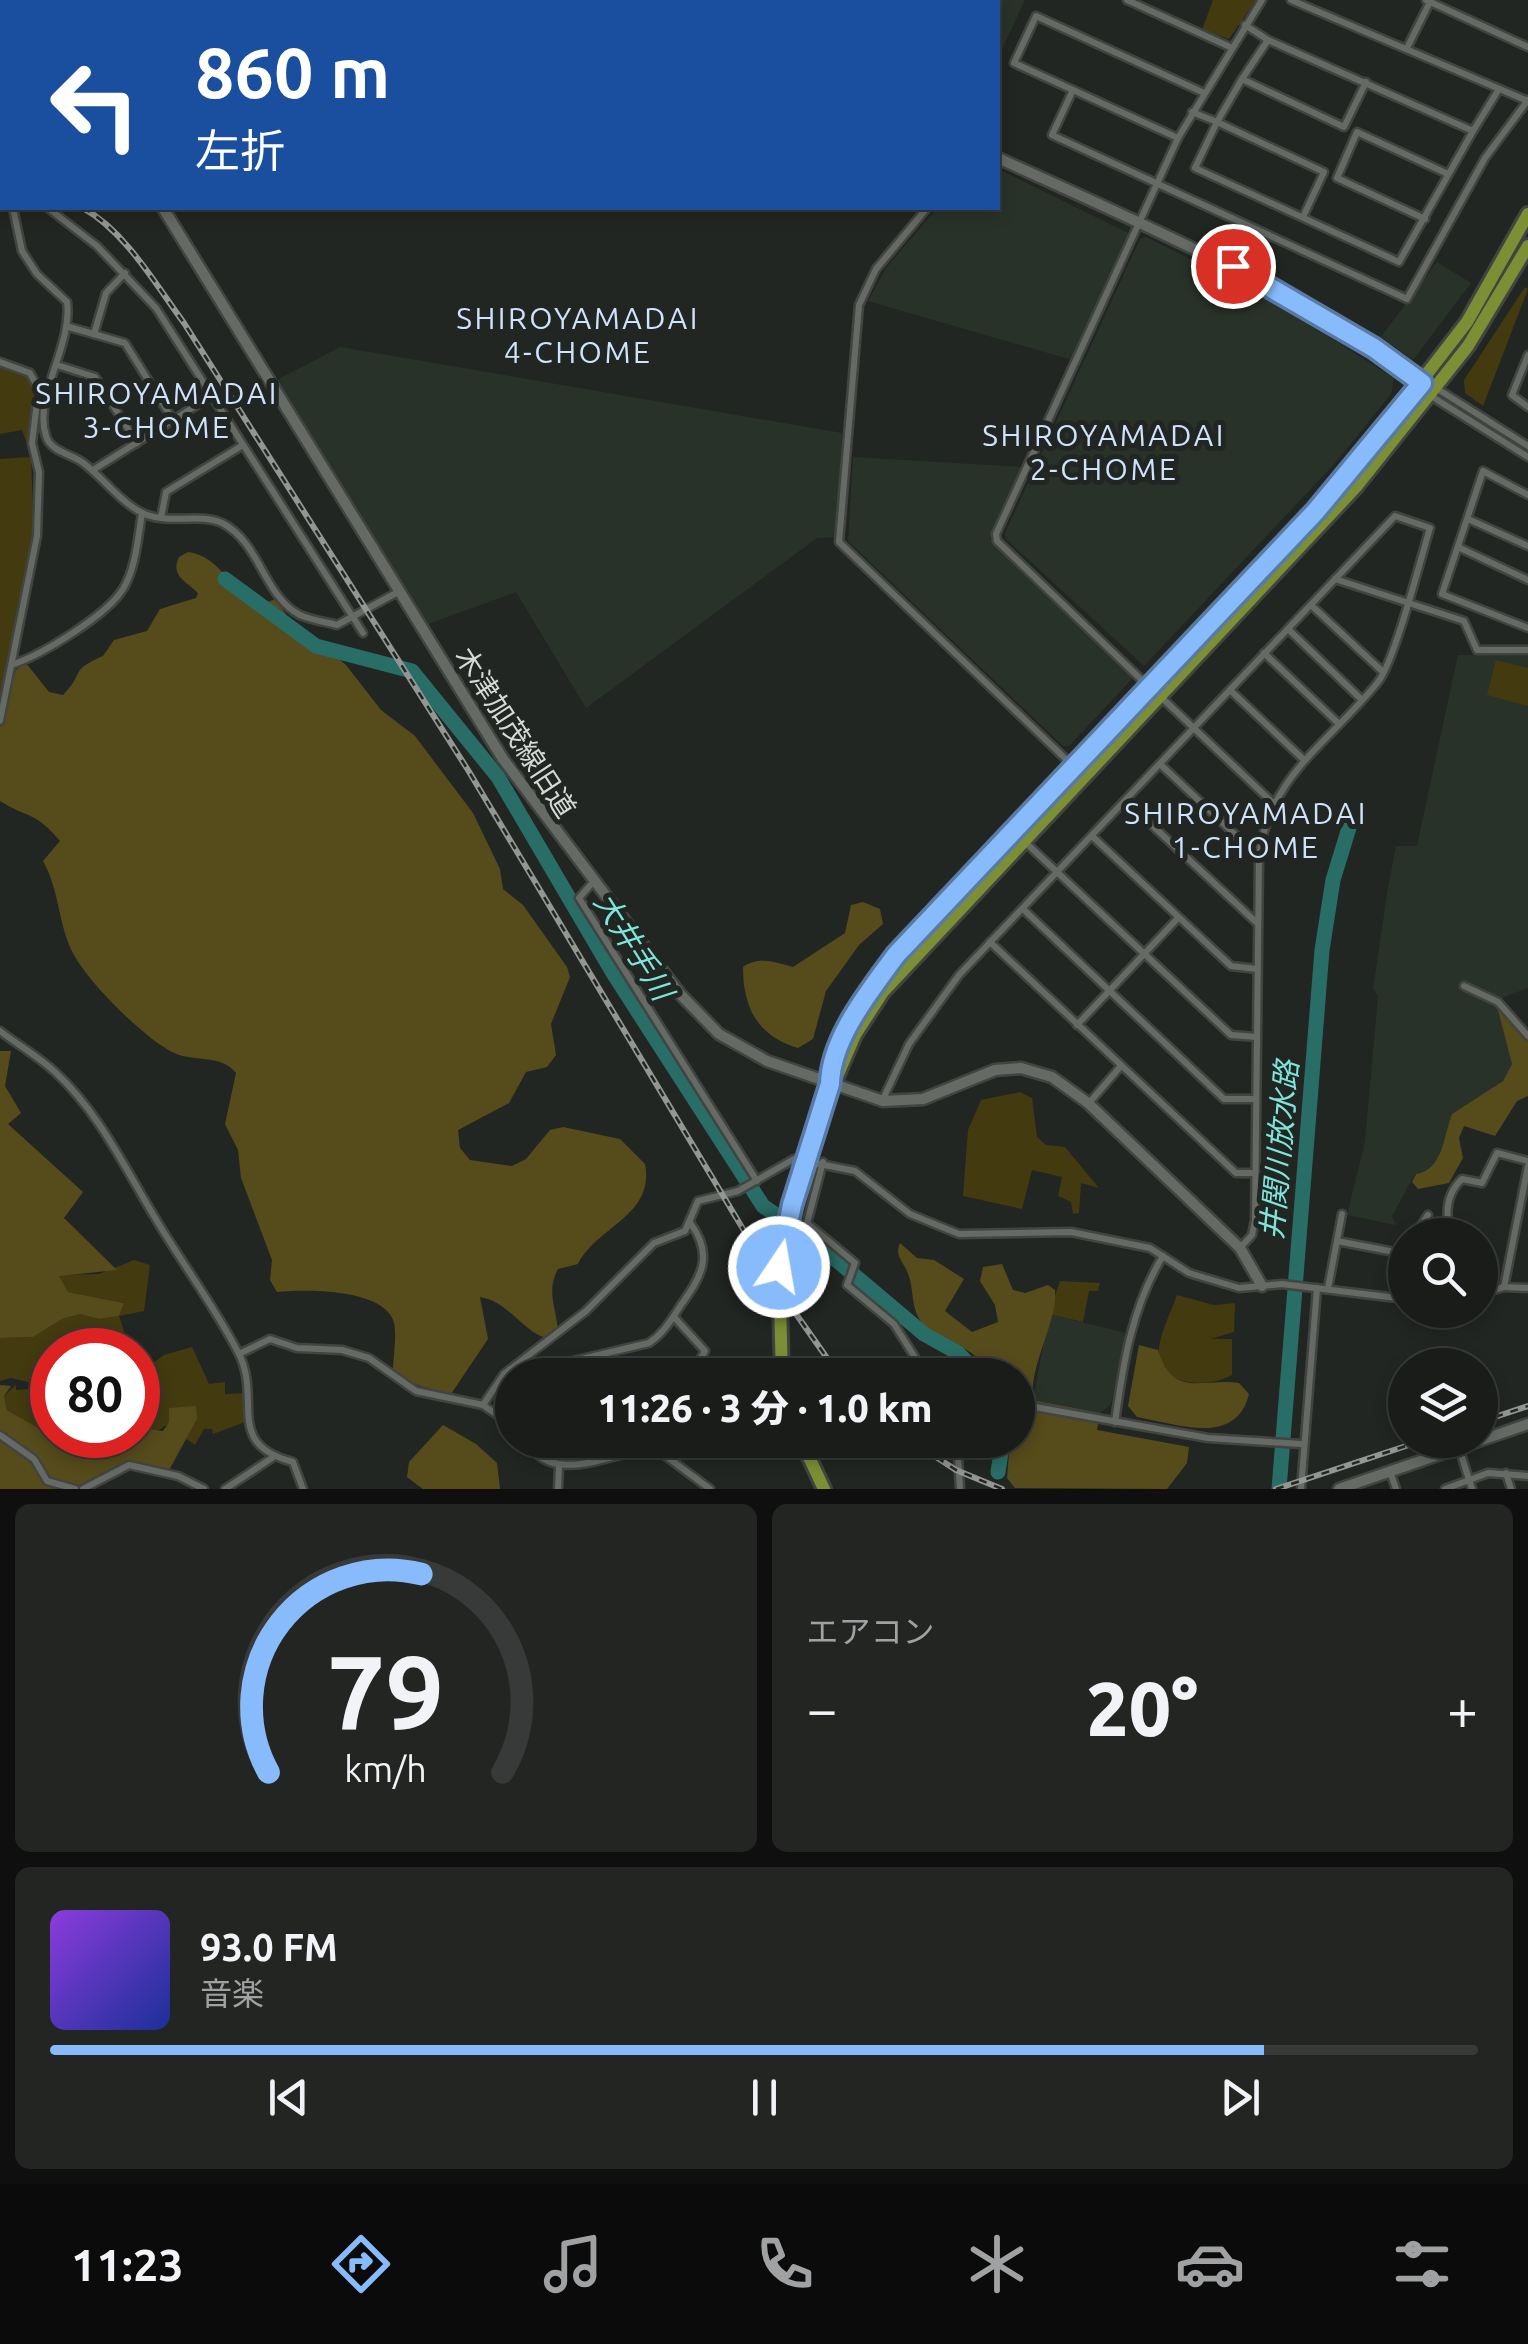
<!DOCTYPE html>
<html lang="ja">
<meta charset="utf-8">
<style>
:root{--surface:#1a1c1a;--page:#232523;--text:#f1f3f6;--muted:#9fa1a2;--line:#383a39;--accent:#87bbfb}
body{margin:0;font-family:Ubuntu,"Noto Sans JP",sans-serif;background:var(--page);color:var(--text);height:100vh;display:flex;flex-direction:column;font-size:38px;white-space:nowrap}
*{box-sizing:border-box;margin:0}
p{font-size:32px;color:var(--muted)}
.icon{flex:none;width:55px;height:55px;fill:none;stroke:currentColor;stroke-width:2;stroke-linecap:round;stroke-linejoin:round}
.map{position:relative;height:1489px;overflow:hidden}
.side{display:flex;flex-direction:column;gap:15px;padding:15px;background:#0e0f0e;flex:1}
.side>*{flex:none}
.banner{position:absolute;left:0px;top:0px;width:1000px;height:210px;box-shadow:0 5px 15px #0003,0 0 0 2px var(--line);background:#1a4fa0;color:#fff;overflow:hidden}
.tools{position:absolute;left:1388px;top:1218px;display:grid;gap:20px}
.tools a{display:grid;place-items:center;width:110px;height:110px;border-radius:50%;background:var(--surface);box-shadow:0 5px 15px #0003,0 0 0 2px var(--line);font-size:50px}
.speed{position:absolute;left:30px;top:1328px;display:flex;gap:20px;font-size:50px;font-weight:700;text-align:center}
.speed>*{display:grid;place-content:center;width:130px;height:130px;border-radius:50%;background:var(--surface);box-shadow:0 5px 15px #0003,0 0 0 2px var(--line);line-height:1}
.speed .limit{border:15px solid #d22;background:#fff;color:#111}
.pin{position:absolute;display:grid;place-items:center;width:85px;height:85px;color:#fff;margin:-42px;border:5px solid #fff;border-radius:50%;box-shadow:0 2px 10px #0007}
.me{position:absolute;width:110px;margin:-55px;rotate:12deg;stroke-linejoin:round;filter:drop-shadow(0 0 8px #0008)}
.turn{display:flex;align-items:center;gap:35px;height:210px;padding:0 30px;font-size:45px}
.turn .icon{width:130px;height:130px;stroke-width:2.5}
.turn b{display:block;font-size:70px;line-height:85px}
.big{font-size:75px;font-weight:800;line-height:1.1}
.side .card{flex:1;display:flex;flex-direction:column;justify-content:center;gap:15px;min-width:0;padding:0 35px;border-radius:15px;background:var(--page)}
.side .dial{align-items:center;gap:0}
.dial svg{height:260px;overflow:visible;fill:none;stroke:var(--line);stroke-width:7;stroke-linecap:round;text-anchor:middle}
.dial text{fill:var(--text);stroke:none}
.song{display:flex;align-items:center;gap:30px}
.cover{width:120px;height:120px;border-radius:15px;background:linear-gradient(135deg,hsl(270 70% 55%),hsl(230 70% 35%))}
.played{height:10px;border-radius:5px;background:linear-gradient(90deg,var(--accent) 85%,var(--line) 85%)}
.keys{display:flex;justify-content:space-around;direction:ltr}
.heat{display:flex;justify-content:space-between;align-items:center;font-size:55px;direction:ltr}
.side .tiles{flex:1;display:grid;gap:15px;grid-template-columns:1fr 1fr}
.card:last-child{grid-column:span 2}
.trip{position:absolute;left:495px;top:1358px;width:540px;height:100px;border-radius:50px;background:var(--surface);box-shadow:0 5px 15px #0003,0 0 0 2px var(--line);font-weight:800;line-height:100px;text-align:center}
.tabs{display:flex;height:160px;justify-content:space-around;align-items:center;background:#0a0b0a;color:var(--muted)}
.tabs .icon{width:70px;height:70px}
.tabs .current{color:var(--accent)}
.tabs b{font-size:45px;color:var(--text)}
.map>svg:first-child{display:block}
</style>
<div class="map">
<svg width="1528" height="1489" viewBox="0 0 1528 1489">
<rect width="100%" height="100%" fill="#222622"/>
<g fill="#293228">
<path d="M 763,0 L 1025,0 L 998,58 L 998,2 Z"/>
<path d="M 998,169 L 1130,234 L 1072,360 L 868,301 L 886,268 L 937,208 L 998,208 Z"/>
<path d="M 1146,237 L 1262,295 L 1394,378 L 1391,394 L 1338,460 L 1144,666 L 1006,539 L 1005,533 L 1140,239 Z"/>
<path d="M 1437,262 L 1471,283 L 1413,360 L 1381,337 Z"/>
<path d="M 340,347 L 842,433 L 836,537 L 817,538 L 586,708 L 516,592 L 428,624 L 277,380 Z"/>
<path d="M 853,457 L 1022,467 L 990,539 L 1131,673 L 1131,680 L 1069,746 L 1063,746 L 848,541 Z"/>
<path d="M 1458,655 L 1528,656 L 1528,988 L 1499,999 L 1512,1063 L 1503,1081 L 1452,1114 L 1438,1162 L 1428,1172 L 1415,1174 L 1392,1216 L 1396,1225 L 1347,1215 L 1365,1142 L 1378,996 L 1373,989 L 1388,888 L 1396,846 L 1417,846 Z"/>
<path d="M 1049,1314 L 1126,1333 L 1111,1404 L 1100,1413 L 1033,1400 Z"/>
</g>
<g fill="#433a10">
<path d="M 1213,0 L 1256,0 L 1229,39 L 1202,30 Z"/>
<path d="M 1525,287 L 1528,289 L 1483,406 L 1465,393 L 1464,380 Z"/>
<path d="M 0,364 L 30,376 L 37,392 L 32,400 L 28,446 L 22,430 L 0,434 Z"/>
<path d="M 31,457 L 34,535 L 0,711 L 0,459 Z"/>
<path d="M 1496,660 L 1528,668 L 1528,706 L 1487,695 Z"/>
<path d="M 1020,1092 L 1032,1098 L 1037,1137 L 1046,1145 L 1065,1147 L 1099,1188 L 1081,1183 L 1079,1213 L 1073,1214 L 1071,1202 L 1058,1196 L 1062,1177 L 1032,1170 L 1022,1209 L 963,1196 L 968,1130 L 981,1100 Z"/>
<path d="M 134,1260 L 150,1265 L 144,1311 L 119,1316 L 130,1350 L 52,1350 L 52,1388 L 11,1378 L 0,1381 L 0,1338 L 33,1337 L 62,1319 L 80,1314 L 99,1319 L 119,1316 L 124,1303 L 68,1292 L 58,1275 L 99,1274 Z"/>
<path d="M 1060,1281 L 1100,1283 L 1098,1291 L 1089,1291 L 1083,1322 L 1049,1314 Z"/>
<path d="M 1177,1295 L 1214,1305 L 1235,1303 L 1234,1332 L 1211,1339 L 1232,1339 L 1232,1375 C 1208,1389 1155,1387 1159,1348 C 1161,1331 1171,1312 1177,1295 Z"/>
<path d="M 192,1347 L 209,1384 L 225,1382 L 225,1394 L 246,1393 L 245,1422 L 213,1434 L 212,1429 L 204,1429 L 195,1445 L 185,1438 L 197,1419 L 169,1423 L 155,1433 L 138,1428 L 138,1374 L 164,1355 Z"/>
<path d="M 16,1385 L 16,1390 L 40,1388 L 52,1392 L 52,1435 L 83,1438 C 57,1448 29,1422 7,1410 L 4,1396 Z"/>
</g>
<g fill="#564b1b">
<path d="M 188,552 C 231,557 236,619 275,599 L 288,617 L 346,665 L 381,710 L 415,736 L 473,813 L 500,869 L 503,889 L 523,905 L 567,967 L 570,977 L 551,1024 L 556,1055 L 547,1067 L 526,1072 L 509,1103 L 458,1130 L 460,1148 L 470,1160 L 512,1166 L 526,1159 L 550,1130 L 563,1127 L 620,1139 L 645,1164 C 655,1216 597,1226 578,1264 L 558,1269 C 546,1291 556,1307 558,1330 L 543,1337 C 520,1328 507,1301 480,1297 L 488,1339 L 451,1394 L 417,1385 L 393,1372 C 393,1357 397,1337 394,1323 C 386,1288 304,1289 277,1292 L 270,1280 L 272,1260 L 241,1178 L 238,1150 L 225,1124 L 236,1073 C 220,1053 193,1063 172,1052 C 143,1037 90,984 74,955 C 58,926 60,891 43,861 L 60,841 C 35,811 29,819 0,801 L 0,727 L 16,670 L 26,663 L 49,692 L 63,695 C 86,672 68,671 103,656 L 114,640 L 147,631 L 160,609 L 196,598 L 198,593 C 186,581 170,576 179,557 Z"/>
<path d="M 863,902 L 880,909 L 883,924 L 859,945 L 826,991 L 813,1039 L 798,1048 C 757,1036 743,1007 743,967 C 759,956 774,962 793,967 L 845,933 L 851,905 Z"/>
<path d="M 1497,1006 L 1528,1038 L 1528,1096 L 1517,1101 L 1495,1136 L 1464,1126 L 1459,1138 L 1463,1158 L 1449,1183 L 1418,1189 L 1412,1182 L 1416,1174 C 1443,1170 1443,1137 1452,1114 L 1503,1081 L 1512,1064 Z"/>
<path d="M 0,1051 L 11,1051 L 5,1086 L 21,1113 L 8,1124 L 83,1192 L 64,1218 L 117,1270 L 59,1276 L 68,1292 L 124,1303 L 119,1316 L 99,1319 L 80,1314 L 62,1319 L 33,1337 L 0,1338 Z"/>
<path d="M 900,1243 L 917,1258 L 934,1260 L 964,1279 L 945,1311 L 972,1332 L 998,1322 L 995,1305 L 980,1281 L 983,1267 L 1002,1264 L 1013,1290 L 1025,1293 L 1048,1285 L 1055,1290 C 1058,1322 1029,1364 1033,1400 L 1100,1413 L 1097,1430 L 1189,1447 L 1187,1463 L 1167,1489 L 1015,1488 L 1007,1478 L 1010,1440 L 1018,1440 L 1018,1375 L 989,1375 C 973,1342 950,1348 928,1329 C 908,1312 916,1291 907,1271 C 901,1259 895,1255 900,1243 Z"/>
<path d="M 1139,1345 L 1158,1350 C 1173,1400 1205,1377 1239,1383 L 1249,1394 C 1236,1447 1177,1424 1137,1417 L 1128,1406 Z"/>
<path d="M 0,1385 L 11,1386 L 4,1396 L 7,1410 L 53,1437 L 72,1441 L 83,1435 L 138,1435 L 138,1428 L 163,1431 L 169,1422 L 169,1408 L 196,1406 L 197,1419 L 168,1472 L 121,1463 L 97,1481 L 78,1487 L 51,1480 L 34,1456 L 0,1432 Z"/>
<path d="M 443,1425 L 476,1444 L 497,1463 L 500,1489 L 423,1489 L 407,1477 L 409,1462 Z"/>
<path d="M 0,1438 L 34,1461 L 44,1481 L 68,1489 L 0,1489 Z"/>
</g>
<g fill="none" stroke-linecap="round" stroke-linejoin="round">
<g stroke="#296d67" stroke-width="15">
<path d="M 225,579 L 316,646 L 412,671 L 498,777 L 613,973 L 763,1206 L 815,1242 L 924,1334 L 958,1353 L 979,1375"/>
<path d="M 998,1472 L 1003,1440"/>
<path d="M 1279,1489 L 1322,950 L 1333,880 L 1352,818"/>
</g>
<g stroke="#414440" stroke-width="11">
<g id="street">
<path d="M 739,0 L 744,2"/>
<path d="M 1127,0 L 1230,47"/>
<path d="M 1291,0 L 1528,101"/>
<path d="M 1426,0 L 1528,47"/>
<path d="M 756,2 L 757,0"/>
<path d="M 1268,40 L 1242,79 L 1344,127 L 1366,82"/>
<path d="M 1408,46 L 1431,0"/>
<path d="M 0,49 L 2,53"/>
<path d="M 1242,79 L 1217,122 L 1324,172 L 1303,217"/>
<path d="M 1073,90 L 1052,135 L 1407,299 L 1485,158 L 1528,100"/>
<path d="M 1192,112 L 1217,122 L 1195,168 L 1399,262 L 1473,131 L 1268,40 L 1245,25"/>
<path d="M 1473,131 L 1499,89"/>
<path d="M 1178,138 L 1014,63 L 1036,16 L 1202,92"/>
<path d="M 13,208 L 22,251 L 37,274 L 67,302 C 73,345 33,397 46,436 C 50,451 71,454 82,462 C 103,477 123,506 147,515 C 172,524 199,513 222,523 C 260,542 264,597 300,615 C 311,620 326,622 337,625 L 398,592"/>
<path d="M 48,208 L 97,246 L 156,308 L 363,633"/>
<path d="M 927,208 L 876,269 L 859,305 L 839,542 L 1073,766"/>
<path d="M 1425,219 L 1337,178 L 1357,132 L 1448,174"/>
<path d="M 69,327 L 125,343 L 173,420"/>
<path d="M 94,334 L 106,293 L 125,273"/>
<path d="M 1528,355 L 1512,395 L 1528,407"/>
<path d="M 0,362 L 30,373 L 42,395"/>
<path d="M 57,365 L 95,377 L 137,443"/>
<path d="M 1436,388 L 1528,446"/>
<path d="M 1431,396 L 1528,457"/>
<path d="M 93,470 L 213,395"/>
<path d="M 1528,495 L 1483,471 L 1442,594 L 1528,628"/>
<path d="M 161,518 L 166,492 L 243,445"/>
<path d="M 1468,519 L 1528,546"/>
<path d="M 1458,547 L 1528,580"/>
<path d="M 1335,579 L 1464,621 L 1477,650 L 1528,650"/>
<path d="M 1311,605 L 1383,672"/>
<path d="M 1288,629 L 1361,699"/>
<path d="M 1264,653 L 1338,723"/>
<path d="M 14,664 C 43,654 107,615 123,589 C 136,568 138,537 142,513"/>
<path d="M 1148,686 L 997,541 L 996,534 L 1178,138 L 1262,0"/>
<path d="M 1230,690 L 1303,759"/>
<path d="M 1161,697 L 1273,803"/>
<path d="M 0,721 L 37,536 L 39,472 L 32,443 L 37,402 L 48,396"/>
<path d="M 1160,764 L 1258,856"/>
<path d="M 1126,801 L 1257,923"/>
<path d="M 1092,836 L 1231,966 L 1257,969"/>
<path d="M 1025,842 L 1231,1035 L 1257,1037"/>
<path d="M 593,882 L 579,898 L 757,1181"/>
<path d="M 1023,909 L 1224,1099 L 1256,1099"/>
<path d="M 990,942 L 1236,1173 L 1255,1173"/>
<path d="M 1464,986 L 1498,1002 L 1528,1036"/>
<path d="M 1077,1025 L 1178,918"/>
<path d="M 0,1031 C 18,1045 38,1056 55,1072 C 98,1111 125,1168 154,1216 C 181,1262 213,1304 238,1352 C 263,1399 223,1444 293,1462 L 303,1489"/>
<path d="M 883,1099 L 909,1044 L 959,975 L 1340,574 L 1395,516 L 1430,528 C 1420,561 1395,660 1378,682 C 1331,741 1268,776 1259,857 L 1255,1220 L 1252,1235 L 1240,1248"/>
<path d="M 1089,1103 L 1121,1066"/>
<path d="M 823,1162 L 807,1223 L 855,1263 L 847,1285 L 894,1324 L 926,1375"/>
<path d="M 1415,1235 L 1428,1215"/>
<path d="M 1451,1235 C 1445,1215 1445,1195 1462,1179 L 1482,1183 L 1497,1153 L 1528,1161"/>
<path d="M 1337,1241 L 1405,1254"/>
<path d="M 1504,1287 L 1528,1288"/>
<path d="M 1328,1288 L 1342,1214"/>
<path d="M 1480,1294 L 1504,1287 L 1528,1166"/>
<path d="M 674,1317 L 705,1351 L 691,1375"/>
<path d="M 239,1354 L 270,1339 L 297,1348 L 342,1350 L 369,1358 L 416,1391 L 483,1405 L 512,1425"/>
<path d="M 547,1375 L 552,1366 L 649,1343 C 664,1333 671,1320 681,1305 C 701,1277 714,1256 691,1224"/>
<path d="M 1018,1404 L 1208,1438 L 1301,1444"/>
<path d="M 483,1405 L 504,1374 L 586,1311 L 654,1243 L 685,1231 L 698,1201 L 738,1191 L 794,1159 L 855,1171 L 910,1214 L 959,1234 L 1071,1232 L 1150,1248 L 1189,1273 L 1239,1288 L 1282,1284 L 1405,1299"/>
<path d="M 1115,1422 C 1123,1364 1132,1306 1163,1256"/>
<path d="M 0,1435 L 34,1459 L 47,1481 L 75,1489"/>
<path d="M 526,1440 C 552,1489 613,1451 655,1448 L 710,1489"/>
<path d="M 957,1440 L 960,1489"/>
<path d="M 1459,1448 L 1472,1489"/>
<path d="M 1390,1471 L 1396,1489"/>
<path d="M 1506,1473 L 1511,1489"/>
<path d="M 83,1489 L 129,1465 L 178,1476 L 204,1489"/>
<path d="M 225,1489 L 272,1458"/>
<path d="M 558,1489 L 559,1467"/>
<path d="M 1301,1489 L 1317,1288"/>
<path d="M 1445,1489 L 1488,1473 L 1528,1476"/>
</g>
</g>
<g stroke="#414440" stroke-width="15">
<g id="secondary">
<path d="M 26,0 L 29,2"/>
<path d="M 654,0 L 659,2"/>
<path d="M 998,158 C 1144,225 1292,287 1421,383"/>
<path d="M 163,208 L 503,759 L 680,994 L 719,1034 L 767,1061 L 883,1101 L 923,1099 L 995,1070 L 1021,1068 L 1052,1077 L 1088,1103 L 1240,1248 L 1262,1286"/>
<path d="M 1339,1489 L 1528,1424"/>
</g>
</g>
<g stroke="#414440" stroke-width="18">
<g id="highway">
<path d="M 831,1082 C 831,1037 871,991 896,955 L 1351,472 L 1467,322 L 1528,214"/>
<path d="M 818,1120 L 855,1035 L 883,992 L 1356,487 L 1468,346 L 1528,246"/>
<path d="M 801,1440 L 824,1489"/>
</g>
</g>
<use href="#street" stroke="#666a65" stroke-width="6"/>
<use href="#secondary" stroke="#666a65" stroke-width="10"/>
<use href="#highway" stroke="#7c8f35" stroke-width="12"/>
<g stroke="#939693" stroke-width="6">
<g id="rail">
<path d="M 0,160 L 2,161"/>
<path d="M 83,208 C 125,231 156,285 184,323 L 468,770 L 782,1294 L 839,1375"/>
<path d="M 1480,1422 L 1528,1406"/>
<path d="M 910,1440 L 956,1470 L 1002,1489"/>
<path d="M 1276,1489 L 1424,1440"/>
</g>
</g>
<use href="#rail" stroke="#222622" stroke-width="2.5" stroke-dasharray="8" stroke-linecap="butt"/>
<g stroke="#414440" stroke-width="18" stroke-linecap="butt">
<path id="highway-bridge" d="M 782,1375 L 779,1267 L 818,1120"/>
</g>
<use href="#highway-bridge" stroke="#7c8f35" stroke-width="12"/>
</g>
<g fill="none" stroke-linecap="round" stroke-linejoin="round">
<g stroke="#587aa3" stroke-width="25">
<path id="route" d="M 779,1267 L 792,1205 L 830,1084 C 831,1038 870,991 896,955 L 1316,511 L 1422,383 L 1374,348 L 1233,266"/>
</g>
<use href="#route" stroke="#87bbfb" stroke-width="18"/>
</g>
<g text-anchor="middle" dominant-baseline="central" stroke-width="10" stroke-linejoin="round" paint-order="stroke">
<g font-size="28" fill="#d6d9d6" stroke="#222622">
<text transform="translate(516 732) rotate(57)">木津加茂線旧道</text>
</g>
<g font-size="30" letter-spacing="2.5" fill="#d0e3fc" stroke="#222622">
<text x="578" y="318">SHIROYAMADAI<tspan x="578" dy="34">4-CHOME</tspan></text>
<text x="157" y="393">SHIROYAMADAI<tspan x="157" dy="34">3-CHOME</tspan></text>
<text x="1104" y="435">SHIROYAMADAI<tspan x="1104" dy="34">2-CHOME</tspan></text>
<text x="1246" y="813">SHIROYAMADAI<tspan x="1246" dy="34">1-CHOME</tspan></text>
</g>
<g font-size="30" font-style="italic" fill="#7de5da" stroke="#222622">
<text transform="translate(634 946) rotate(58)">大井手川</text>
<text transform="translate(1279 1150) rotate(-85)">井関川放水路</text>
</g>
</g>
</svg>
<div class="tools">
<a><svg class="icon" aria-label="search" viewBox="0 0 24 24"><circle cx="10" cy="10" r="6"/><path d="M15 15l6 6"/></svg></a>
<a><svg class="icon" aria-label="layers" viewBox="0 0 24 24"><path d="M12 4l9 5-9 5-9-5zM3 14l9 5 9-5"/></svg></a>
</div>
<div class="speed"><div class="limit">80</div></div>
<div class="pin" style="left:1233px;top:266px;background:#d93025"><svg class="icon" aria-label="arrive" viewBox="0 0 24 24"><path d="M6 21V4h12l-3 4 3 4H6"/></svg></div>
<svg class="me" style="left:779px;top:1267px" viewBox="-20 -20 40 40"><circle r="17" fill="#87bbfb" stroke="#fff" stroke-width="3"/><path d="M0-11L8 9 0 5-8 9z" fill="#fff"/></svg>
<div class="trip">11:26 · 3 分 · 1.0 km</div>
<div class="banner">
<div class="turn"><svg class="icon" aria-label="left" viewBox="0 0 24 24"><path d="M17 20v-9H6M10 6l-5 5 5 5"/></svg><div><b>860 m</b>左折</div></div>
</div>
</div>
<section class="side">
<div class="tiles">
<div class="card dial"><svg viewBox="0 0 100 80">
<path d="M14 69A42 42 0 1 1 86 69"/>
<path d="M14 69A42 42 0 0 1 61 8" stroke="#87bbfb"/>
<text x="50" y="56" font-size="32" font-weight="700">79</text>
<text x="50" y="72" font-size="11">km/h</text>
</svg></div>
<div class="card"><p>エアコン</p>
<div class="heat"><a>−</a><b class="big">20°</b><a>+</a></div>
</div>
<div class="card">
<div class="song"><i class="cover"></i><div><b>93.0 FM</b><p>音楽</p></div></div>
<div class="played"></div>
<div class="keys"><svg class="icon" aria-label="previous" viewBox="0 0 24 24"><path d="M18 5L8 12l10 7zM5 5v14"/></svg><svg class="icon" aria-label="pause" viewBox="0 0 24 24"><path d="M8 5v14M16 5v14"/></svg><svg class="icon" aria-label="next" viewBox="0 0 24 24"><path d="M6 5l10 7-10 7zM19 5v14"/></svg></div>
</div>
</div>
</section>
<nav class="tabs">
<b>11:23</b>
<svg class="icon current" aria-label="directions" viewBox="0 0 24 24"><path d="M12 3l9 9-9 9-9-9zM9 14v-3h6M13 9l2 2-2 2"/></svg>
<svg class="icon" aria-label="music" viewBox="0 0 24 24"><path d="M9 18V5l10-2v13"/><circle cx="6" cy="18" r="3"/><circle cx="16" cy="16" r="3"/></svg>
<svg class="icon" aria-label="phone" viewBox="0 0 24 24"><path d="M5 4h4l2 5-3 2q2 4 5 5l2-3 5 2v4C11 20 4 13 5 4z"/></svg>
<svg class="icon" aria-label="climate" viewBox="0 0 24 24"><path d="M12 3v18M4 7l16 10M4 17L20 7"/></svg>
<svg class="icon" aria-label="car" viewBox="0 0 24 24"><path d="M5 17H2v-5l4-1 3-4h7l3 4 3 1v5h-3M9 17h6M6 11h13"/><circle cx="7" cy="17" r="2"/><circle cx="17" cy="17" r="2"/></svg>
<svg class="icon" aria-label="filters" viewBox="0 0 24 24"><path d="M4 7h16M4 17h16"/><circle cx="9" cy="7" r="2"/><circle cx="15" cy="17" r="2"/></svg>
</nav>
